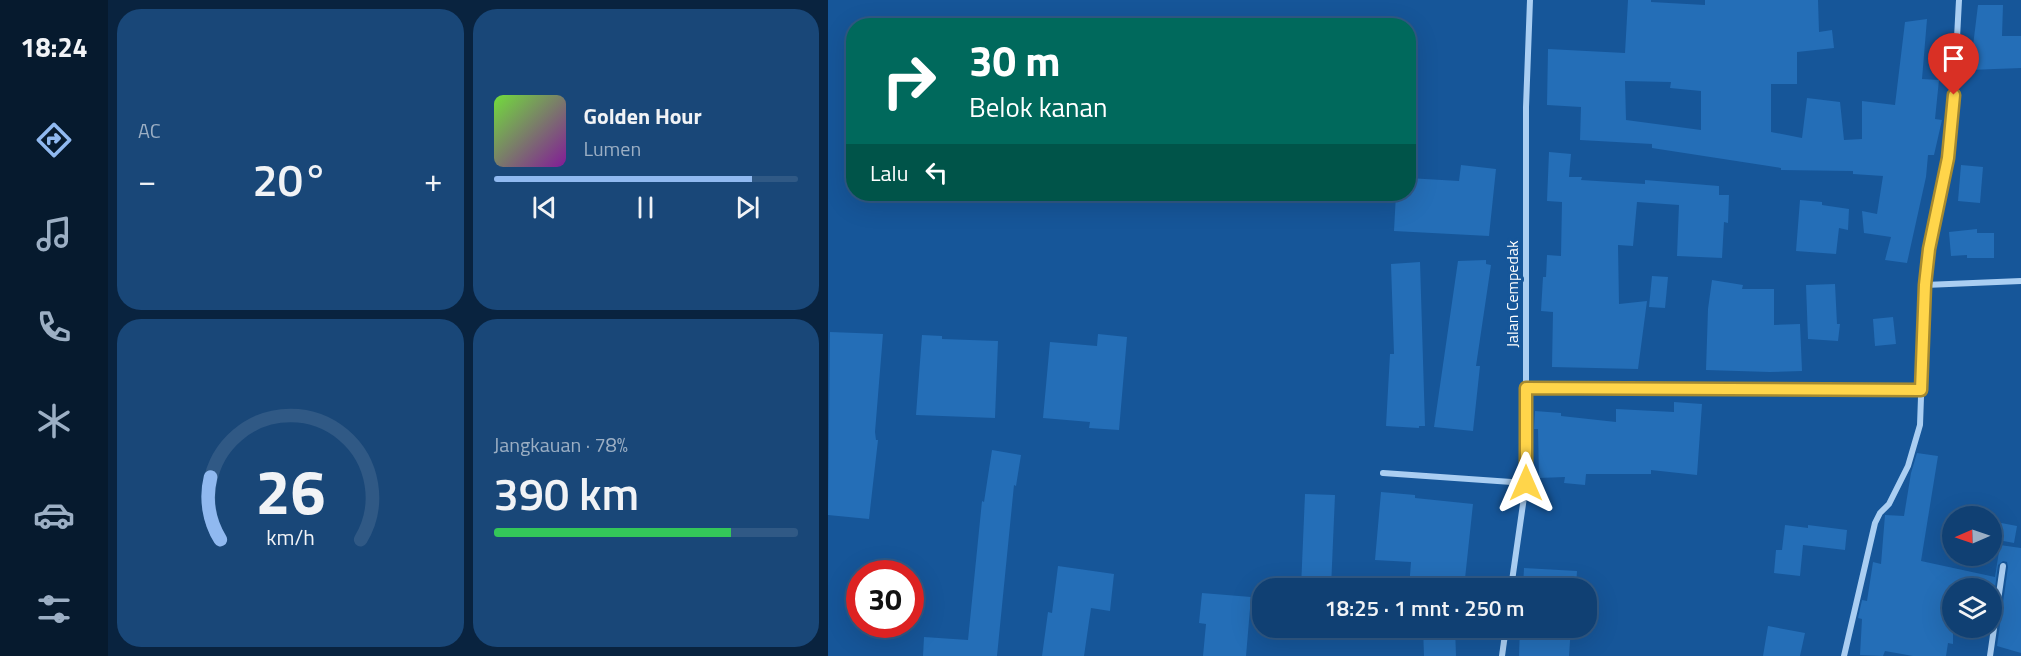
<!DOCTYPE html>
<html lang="id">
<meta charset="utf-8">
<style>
:root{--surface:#104073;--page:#194778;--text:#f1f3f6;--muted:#9cafc4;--line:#305985;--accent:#90b9f0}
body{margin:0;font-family:"Titillium Web",sans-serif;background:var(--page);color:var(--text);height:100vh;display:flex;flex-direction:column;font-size:22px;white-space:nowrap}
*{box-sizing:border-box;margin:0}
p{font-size:20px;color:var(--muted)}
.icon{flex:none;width:33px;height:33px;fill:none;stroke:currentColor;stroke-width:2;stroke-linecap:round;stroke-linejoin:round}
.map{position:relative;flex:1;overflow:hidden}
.sheet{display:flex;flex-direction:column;gap:9px;padding:9px;background:#09233f;width:720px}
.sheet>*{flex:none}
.guide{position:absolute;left:18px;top:18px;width:570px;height:183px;border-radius:24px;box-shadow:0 6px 24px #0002,0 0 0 2px var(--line);background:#00695c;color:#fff;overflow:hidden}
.needle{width:39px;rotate:268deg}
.fabs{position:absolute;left:1114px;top:506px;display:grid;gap:12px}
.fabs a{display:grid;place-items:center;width:60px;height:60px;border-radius:50%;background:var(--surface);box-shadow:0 6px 24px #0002,0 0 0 2px var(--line);font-size:30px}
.speed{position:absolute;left:18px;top:560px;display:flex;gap:12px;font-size:30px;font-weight:700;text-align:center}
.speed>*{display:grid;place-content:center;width:78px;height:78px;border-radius:50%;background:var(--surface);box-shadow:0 6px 24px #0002,0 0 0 2px var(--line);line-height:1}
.speed .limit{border:9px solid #d22;background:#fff;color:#111}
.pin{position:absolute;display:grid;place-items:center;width:51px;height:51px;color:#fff;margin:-62px -26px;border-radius:50% 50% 50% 0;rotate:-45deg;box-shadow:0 0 6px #0007}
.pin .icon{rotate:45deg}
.me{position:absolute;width:66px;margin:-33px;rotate:0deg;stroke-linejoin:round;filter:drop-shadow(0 0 4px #0008)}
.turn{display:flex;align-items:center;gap:21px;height:126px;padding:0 24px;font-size:27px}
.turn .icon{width:78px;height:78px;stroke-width:2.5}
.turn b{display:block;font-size:42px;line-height:51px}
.then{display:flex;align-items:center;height:57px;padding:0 24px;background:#0003;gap:12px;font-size:22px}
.big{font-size:45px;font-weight:600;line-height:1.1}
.sheet .card{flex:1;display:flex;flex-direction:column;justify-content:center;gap:9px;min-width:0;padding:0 21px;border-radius:24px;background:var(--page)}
.sheet .dial{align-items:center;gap:0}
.dial svg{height:156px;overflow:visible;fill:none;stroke:var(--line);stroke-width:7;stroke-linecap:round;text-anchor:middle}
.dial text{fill:var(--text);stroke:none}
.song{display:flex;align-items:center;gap:18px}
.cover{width:72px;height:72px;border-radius:9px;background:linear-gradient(135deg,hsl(100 70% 55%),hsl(290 70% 35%))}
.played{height:6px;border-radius:3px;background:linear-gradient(90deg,var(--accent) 85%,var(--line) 85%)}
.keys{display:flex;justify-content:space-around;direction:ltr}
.heat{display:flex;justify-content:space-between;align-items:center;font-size:33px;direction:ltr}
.charge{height:9px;border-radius:4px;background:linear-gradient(90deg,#34c759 78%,var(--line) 0)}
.sheet .tiles{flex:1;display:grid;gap:9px;grid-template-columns:repeat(2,1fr)}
.trip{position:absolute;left:424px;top:578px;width:345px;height:60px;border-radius:24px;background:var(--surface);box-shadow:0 6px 24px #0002,0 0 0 2px var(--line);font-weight:600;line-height:60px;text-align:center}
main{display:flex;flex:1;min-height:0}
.tab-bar{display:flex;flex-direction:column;width:108px;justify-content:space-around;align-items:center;background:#061a2e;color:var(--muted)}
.tab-bar .icon{width:42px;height:42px}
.tab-bar .current{color:var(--accent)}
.tab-bar b{font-size:27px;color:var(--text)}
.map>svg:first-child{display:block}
</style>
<main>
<nav class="tab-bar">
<b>18:24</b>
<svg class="icon current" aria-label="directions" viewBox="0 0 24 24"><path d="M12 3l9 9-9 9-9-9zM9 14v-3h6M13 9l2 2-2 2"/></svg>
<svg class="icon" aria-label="music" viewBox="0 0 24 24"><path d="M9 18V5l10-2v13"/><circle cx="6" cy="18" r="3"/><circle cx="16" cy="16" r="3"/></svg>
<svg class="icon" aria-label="phone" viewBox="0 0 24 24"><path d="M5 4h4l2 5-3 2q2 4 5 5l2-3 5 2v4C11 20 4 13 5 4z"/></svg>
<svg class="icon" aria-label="climate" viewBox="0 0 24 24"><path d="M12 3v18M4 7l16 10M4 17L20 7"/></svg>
<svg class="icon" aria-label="car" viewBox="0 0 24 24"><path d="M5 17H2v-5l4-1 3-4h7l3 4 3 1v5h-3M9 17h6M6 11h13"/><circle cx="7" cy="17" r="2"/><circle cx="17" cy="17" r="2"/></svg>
<svg class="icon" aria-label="filters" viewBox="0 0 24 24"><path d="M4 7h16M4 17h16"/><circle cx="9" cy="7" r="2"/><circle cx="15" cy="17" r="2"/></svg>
</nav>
<section class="sheet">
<div class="tiles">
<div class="card"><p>AC</p>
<div class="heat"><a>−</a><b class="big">20°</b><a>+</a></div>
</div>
<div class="card">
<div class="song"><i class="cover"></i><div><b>Golden Hour</b><p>Lumen</p></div></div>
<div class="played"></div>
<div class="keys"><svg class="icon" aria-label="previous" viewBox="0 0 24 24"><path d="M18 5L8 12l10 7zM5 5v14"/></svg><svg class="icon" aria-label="pause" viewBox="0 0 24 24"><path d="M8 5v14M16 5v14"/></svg><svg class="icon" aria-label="next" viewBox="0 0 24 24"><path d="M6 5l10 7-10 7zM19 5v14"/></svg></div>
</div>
<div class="card dial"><svg viewBox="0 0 100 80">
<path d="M14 69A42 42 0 1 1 86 69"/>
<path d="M14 69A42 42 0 0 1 9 37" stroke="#90b9f0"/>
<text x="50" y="56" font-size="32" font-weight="700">26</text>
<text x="50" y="72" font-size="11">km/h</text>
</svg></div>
<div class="card"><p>Jangkauan · 78%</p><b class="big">390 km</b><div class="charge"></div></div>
</div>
</section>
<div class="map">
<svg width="1193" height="656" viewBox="0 0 1193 656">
<rect width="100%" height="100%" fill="#165699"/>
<g fill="#246eb7" fill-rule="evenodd">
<path d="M 800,0 L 823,0 L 823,2 L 877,5 L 877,0 L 990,0 L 991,32 L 1004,30 L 1006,48 L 969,52 L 969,84 L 943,84 L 943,132 L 974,138 L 979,98 L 1012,102 L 1016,140 L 1034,139 L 1034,101 L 1067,105 L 1077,22 L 1099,19 L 1094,79 L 1111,80 L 1107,119 L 1114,120 L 1106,155 L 1100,155 L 1098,177 L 1079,263 L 1057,260 L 1063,237 L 1036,233 L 1034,211 L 1049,214 L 1055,176 L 1025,174 L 1025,171 L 953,170 L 953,168 L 824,148 L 824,144 L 752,140 L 753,107 L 719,105 L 720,49 L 797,53 ZM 797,81 L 843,82 L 842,88 L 873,91 L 873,130 L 798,120 Z"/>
<path d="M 1150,5 L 1175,5 L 1174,36 L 1193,36 L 1193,68 L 1141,70 L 1140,54 L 1144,54 Z"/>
<path d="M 721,152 L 743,154 L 741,177 L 754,177 L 753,180 L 817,184 L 817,180 L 891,186 L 891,195 L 901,195 L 900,223 L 896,222 L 894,258 L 849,256 L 851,205 L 809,202 L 805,246 L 790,245 L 791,304 L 819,301 L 810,369 L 724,367 L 725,312 L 713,311 L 715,277 L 718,277 L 719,255 L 733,256 L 734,202 L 719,201 Z"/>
<path d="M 633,165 L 668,169 L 661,236 L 566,231 L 568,194 L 580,194 L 580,178 L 631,181 Z"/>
<path d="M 1133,165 L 1155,167 L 1152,203 L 1130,201 Z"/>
<path d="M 972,200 L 994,202 L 994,205 L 1021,209 L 1020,230 L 1011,228 L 1008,254 L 968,251 Z"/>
<path d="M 1149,229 L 1149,233 L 1166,233 L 1166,258 L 1139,258 L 1139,255 L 1123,256 L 1121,232 Z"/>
<path d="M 658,260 L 658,264 L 663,265 L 648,366 L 652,366 L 645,431 L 606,427 L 630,261 Z"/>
<path d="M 592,262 L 597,426 L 591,426 L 591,428 L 558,426 L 562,354 L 566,354 L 563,264 Z"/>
<path d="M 824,276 L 840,277 L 837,308 L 821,307 Z"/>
<path d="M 884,280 L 915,285 L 914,289 L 946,289 L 946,325 L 972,324 L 974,371 L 942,372 L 878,370 L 880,309 Z"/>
<path d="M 1007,284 L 1009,324 L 1012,324 L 1010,341 L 980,339 L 978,285 Z"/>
<path d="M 1065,317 L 1068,344 L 1047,346 L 1045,319 Z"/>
<path d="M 2,332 L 55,334 L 47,432 L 48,440 L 50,440 L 41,519 L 0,515 Z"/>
<path d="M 270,334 L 299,337 L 291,430 L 261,428 L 262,422 L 215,418 L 222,342 L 269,346 Z"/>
<path d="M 94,335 L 114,336 L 114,339 L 170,341 L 167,418 L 88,415 Z"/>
<path d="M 846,402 L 874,404 L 869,475 L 823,470 L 823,474 L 758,474 L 757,485 L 736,483 L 737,477 L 711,478 L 710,429 L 706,429 L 707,411 L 733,413 L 733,416 L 788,422 L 788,409 L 846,412 Z"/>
<path d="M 164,450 L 193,455 L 188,486 L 186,485 L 169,656 L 95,656 L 96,637 L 140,640 L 154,501 L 156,502 Z"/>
<path d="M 1089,453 L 1110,456 L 1093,561 L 1167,577 L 1172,545 L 1193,548 L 1193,653 L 1169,646 L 1180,567 L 1179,562 L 1175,561 L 1170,565 L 1167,588 L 1125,588 L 1125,644 L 1120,643 L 1118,656 L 1085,656 L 1057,651 L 1055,656 L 1032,655 L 1034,619 L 1030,618 L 1034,600 L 1039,601 L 1045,562 L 1053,564 L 1057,515 L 1076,516 L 1083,473 Z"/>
<path d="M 553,492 L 587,495 L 587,498 L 645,504 L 636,588 L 581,588 L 583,562 L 547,560 Z"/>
<path d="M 477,494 L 507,495 L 503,588 L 473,588 Z"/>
<path d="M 1168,522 L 1189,526 L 1186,543 L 1165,539 Z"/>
<path d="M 957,525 L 980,528 L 980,525 L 1019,530 L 1017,550 L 975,545 L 972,576 L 946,573 L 948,550 L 954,550 Z"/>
<path d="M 230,566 L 286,574 L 282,611 L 263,608 L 256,656 L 214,656 L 220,612 L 224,613 Z"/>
<path d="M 696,568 L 749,571 L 748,588 L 695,588 Z"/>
<path d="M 374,593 L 423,597 L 418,656 L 375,656 L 378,624 L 371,623 Z"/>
<path d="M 940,626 L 977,633 L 972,656 L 935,656 Z"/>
<path d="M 595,627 L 627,627 L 628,656 L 596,656 Z"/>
<path d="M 692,627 L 743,627 L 741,656 L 691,656 Z"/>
</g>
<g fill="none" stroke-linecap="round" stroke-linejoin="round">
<g stroke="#aacef2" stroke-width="6">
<path d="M 1097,285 L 1193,281"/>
<path d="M 698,388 L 1093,390"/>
<path d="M 555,473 L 698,483"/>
<path d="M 683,588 L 698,483 L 698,107 L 702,0"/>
<path d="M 674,656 L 678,627"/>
<path d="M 1016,656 L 1047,523 L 1052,513 L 1061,504 L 1080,466 L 1092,425 L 1097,285 L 1101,249 L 1120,158 L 1126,95 L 1131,0"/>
<path d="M 1162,656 L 1175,566"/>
</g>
</g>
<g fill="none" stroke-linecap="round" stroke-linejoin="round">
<g stroke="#a68a30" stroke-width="15">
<path id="route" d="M 698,483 L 698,388 L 1093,390 L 1097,285 L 1101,249 L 1120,158 L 1126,95"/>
</g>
<use href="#route" stroke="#ffd54a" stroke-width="10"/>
</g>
<g text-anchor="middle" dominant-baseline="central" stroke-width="6" stroke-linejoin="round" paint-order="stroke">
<g font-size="16" fill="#fff" stroke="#165699">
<text transform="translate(684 294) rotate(-90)">Jalan Cempedak</text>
</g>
</g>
</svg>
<div class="fabs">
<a><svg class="needle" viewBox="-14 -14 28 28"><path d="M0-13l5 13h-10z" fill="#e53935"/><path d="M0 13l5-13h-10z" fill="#9cafc4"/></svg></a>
<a><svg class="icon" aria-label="layers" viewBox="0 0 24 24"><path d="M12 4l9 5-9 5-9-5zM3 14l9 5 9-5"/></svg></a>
</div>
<div class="speed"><div class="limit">30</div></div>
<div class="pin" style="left:1126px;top:95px;background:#d93025"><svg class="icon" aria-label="arrive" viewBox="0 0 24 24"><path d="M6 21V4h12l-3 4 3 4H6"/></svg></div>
<svg class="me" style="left:698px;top:483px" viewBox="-20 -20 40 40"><path d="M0-17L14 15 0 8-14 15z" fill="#ffd54a" stroke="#fff" stroke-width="4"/></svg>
<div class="trip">18:25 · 1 mnt · 250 m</div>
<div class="guide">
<div class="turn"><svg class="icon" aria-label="right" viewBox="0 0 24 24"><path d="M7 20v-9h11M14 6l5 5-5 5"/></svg><div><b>30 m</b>Belok kanan</div></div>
<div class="then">Lalu<svg class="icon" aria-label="left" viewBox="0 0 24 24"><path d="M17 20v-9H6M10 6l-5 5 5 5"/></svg></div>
</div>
</div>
</main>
